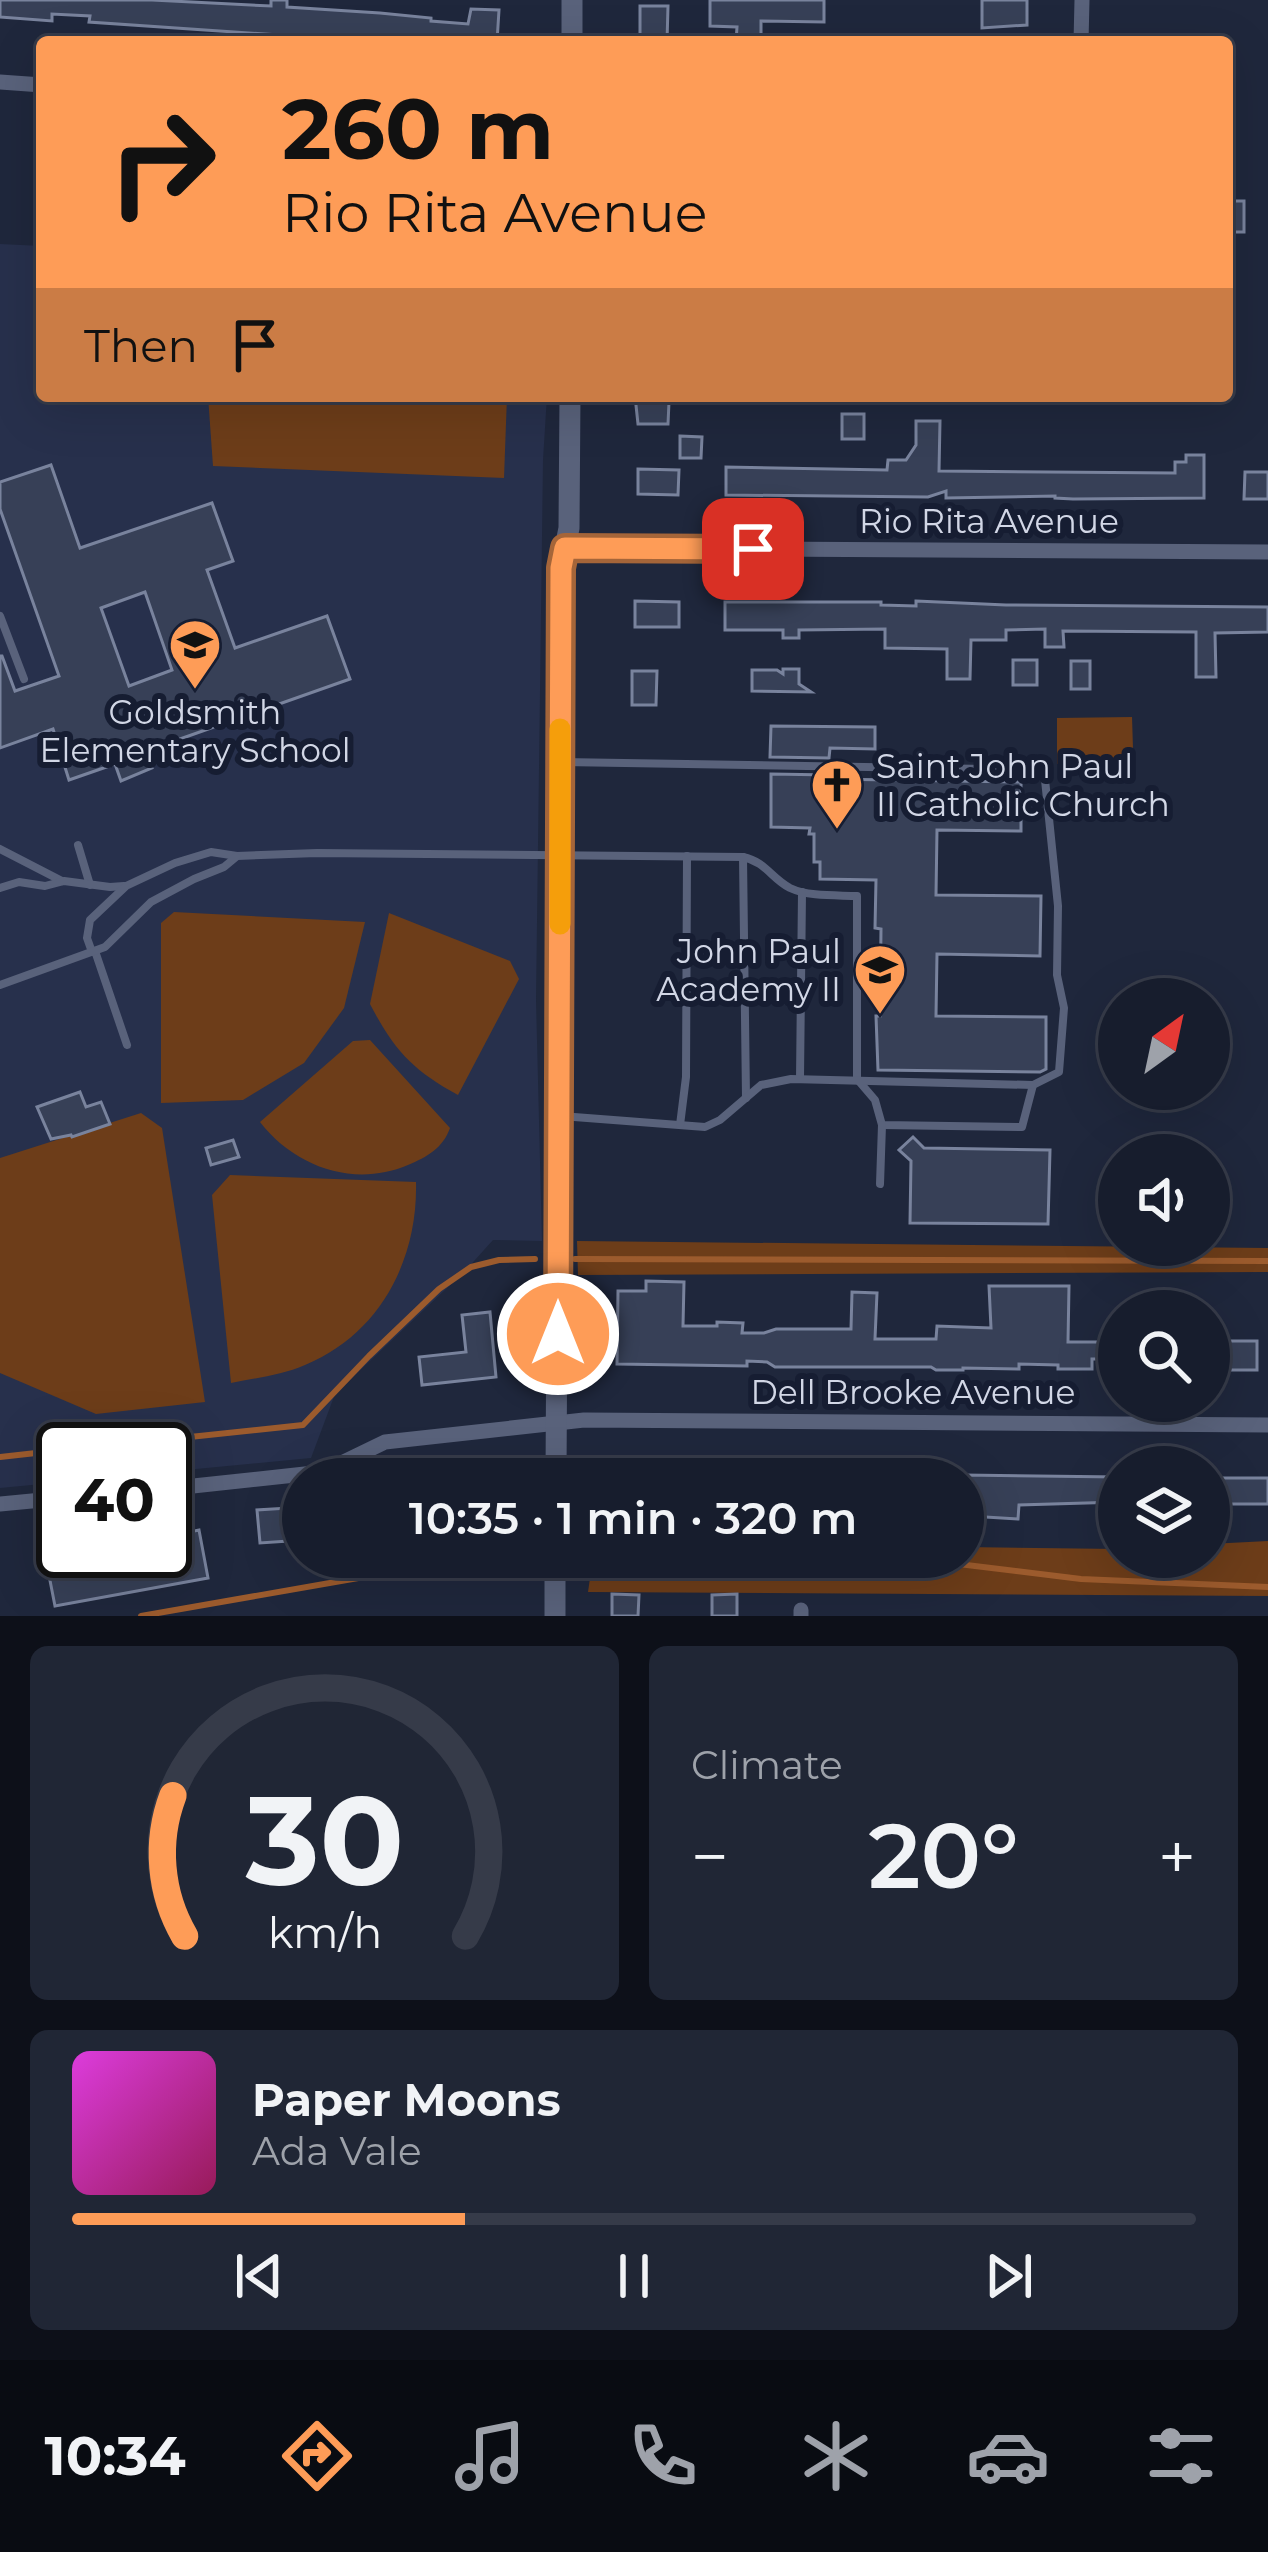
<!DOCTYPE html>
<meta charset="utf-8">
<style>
:root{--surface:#171d2d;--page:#202635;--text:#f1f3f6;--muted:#9ea2aa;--line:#363b49;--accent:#fe9c57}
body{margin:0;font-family:Montserrat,sans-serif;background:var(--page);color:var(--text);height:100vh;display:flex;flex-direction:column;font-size:45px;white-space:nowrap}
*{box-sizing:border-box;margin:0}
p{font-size:39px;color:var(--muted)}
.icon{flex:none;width:66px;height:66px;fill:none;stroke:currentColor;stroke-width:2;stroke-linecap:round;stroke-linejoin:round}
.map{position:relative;height:1616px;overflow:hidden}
.drawer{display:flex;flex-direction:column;gap:30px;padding:30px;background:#0d1019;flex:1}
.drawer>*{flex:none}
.top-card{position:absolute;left:36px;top:36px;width:1197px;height:366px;border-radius:12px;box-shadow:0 12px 48px #0002,0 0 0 3px var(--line);background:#fe9c57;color:#111;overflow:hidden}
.needle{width:78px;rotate:33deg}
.fabs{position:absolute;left:1098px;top:978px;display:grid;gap:24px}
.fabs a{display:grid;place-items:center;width:132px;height:132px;border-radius:50%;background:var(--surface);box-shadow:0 12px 48px #0002,0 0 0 3px var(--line);font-size:60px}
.speed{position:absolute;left:36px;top:1422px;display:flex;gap:24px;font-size:60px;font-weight:700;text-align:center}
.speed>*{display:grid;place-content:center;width:156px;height:156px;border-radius:50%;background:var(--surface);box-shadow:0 12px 48px #0002,0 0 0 3px var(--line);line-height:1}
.speed .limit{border:6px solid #111;border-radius:18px;background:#fff;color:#111}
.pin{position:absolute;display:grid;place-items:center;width:102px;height:102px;color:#fff;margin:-51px;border-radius:24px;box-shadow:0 6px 18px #0006}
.me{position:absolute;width:132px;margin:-66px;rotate:0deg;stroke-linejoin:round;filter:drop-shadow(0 0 9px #0008)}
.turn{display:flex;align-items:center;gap:42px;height:252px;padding:0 48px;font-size:54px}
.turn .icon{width:156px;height:156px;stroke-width:2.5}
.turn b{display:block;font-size:84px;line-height:102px}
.then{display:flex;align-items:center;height:114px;padding:0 48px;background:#0003;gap:24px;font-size:45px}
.big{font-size:90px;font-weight:600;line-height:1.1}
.drawer .card{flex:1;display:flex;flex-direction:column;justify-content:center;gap:18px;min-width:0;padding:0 42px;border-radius:18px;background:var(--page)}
.drawer .dial{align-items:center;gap:0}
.dial svg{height:312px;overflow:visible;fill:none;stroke:var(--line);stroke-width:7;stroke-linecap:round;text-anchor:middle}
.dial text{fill:var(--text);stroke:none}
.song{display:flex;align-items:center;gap:36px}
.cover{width:144px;height:144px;border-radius:18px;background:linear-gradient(135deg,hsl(300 70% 55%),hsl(330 70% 35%))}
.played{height:12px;border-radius:6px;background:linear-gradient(90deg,var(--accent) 35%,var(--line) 35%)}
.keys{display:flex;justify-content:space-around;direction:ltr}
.heat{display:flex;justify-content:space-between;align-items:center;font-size:66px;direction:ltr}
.drawer .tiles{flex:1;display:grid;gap:30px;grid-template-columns:1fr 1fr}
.card:last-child{grid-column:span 2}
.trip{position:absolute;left:282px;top:1458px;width:702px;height:120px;border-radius:60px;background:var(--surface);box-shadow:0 12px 48px #0002,0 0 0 3px var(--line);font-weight:600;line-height:120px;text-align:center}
.dock{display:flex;height:192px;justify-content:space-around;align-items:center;background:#090c12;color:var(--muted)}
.dock .icon{width:84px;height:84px}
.dock .on{color:var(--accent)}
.dock b{font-size:54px;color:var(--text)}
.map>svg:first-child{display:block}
</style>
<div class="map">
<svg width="1268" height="1616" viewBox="0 0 1268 1616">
<rect width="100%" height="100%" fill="#1f273c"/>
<path fill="#27304c" d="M 0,244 L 42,246 L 42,396 L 547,396 L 543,460 L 536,1000 L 542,1241 L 493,1240 L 465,1271 L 335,1394 L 311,1458 L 165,1472 L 165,1449 L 63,1449 L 63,1482 L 0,1488 Z"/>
<g fill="#6d3d19">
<path d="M 208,396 L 507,396 L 504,478 L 213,466 Z"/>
<path d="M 1132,717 L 1133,749 L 1121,762 L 1057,764 L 1057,718 Z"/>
<path d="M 174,912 L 365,922 L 344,1008 L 304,1063 L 243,1100 L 161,1103 L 161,923 Z"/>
<path d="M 389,913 L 510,961 L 519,979 L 458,1095 C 412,1070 394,1050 370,1004 Z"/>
<path d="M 370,1040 L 450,1128 C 443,1148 427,1157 408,1165 C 354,1188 295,1167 260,1122 L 353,1041 Z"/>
<path d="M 141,1113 L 162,1128 L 205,1402 L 96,1414 L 0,1373 L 0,1158 Z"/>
<path d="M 230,1175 L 416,1182 C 418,1260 380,1334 305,1365 C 282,1375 256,1378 231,1383 L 212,1195 Z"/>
<path d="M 577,1241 L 1268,1248 L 1268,1272 L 578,1275 Z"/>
<path d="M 1268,1541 L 1268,1596 L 588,1592 L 593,1557 L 963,1557 L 963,1547 L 1119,1549 L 1119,1557 L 1209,1557 L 1209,1544 Z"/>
</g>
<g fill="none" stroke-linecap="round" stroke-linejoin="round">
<g stroke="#9c5b2d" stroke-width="6">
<path d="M 575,1259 L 1268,1261"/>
<path d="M 76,1449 L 303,1425 L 369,1356 L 439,1289 L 471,1267 L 499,1260 L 535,1259"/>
<path d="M 0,1457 L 63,1450"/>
<path d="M 901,1557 L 1081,1579 L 1268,1587"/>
<path d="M 561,1562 L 629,1557"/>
<path d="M 141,1616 L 364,1577 L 548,1563"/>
</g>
</g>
<g fill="#374057" stroke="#79839d" stroke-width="3" fill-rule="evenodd">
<path d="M 0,0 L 152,0 L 271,6 L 271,0 L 287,0 L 287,7 L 380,13 L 431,18 L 431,21 L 468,24 L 471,9 L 499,10 L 497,42 L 394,42 L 309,37 L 89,22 L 90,16 L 52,14 L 52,21 L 0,17 Z"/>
<path d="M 710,0 L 824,0 L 824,22 L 761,21 L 761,42 L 736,42 L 737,27 L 710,26 Z"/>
<path d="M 982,0 L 1027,0 L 1027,25 L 982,28 Z"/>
<path d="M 640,6 L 668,6 L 667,42 L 640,42 Z"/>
<rect x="1227" y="201" width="17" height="31"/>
<path d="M 635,396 L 661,396 L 660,402 L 669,402 L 668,424 L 638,424 Z"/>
<rect x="842" y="414" width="22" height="25"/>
<path d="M 916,421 L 940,421 L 939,471 L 1175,473 L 1175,462 L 1186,462 L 1186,455 L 1204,455 L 1204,498 L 1073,499 L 1055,498 L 1055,496 L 946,498 L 946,491 L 928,497 L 726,495 L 726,467 L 887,470 L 888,460 L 906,460 L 916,445 Z"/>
<path d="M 680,436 L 702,437 L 701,458 L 680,458 Z"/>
<path d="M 51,465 L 80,548 L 212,503 L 233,561 L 207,570 L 235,648 L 327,616 L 350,679 L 146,751 L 152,768 L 121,781 L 115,764 L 69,780 L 53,729 L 0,748 L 0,656 L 2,656 L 15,691 L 59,676 L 0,509 L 0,482 ZM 145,592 L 172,670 L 129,686 L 101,608 Z"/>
<path d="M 638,469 L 679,470 L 678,495 L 638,494 Z"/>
<path d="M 1245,472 L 1268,472 L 1268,499 L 1244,499 Z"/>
<path d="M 635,601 L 679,602 L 679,627 L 635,627 Z"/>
<path d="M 916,601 L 1006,605 L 1268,607 L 1268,632 L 1215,633 L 1216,677 L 1196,677 L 1196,632 L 1063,631 L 1064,647 L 1045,647 L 1045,629 L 1006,630 L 1006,640 L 971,640 L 970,679 L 947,679 L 947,649 L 885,648 L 885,629 L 799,630 L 799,638 L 783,638 L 783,630 L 725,630 L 725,602 L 881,602 L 881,605 L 916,606 Z"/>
<rect x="1013" y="660" width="24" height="25"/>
<rect x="1071" y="661" width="19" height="28"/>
<path d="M 783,669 L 799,669 L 799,684 L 811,692 L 752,691 L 752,670 L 777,670 L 783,674 Z"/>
<path d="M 632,671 L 657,671 L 656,705 L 632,705 Z"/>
<path d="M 771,726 L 875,727 L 875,749 L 830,748 L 829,758 L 770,757 Z"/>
<path d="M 771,774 L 829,775 L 829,779 L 1021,782 L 1021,831 L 937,830 L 936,895 L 1041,896 L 1040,956 L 937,954 L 936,1016 L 1046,1017 L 1046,1069 L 1040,1072 L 878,1070 L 876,1016 L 880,1016 L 881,929 L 875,928 L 876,880 L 820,879 L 820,862 L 814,862 L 814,834 L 809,834 L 810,828 L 771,827 Z"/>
<path d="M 80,1092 L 86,1107 L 101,1102 L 110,1124 L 72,1137 L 71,1135 L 51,1139 L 37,1107 Z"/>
<path d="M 913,1137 L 924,1148 L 1050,1150 L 1048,1224 L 910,1223 L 911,1161 L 899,1150 Z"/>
<path d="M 233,1140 L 239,1157 L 211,1165 L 206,1148 Z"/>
<path d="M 646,1281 L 684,1282 L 683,1326 L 717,1326 L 717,1322 L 743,1323 L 742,1333 L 764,1333 L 776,1329 L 851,1329 L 852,1292 L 877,1293 L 875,1339 L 936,1339 L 937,1326 L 991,1328 L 989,1286 L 1069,1286 L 1068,1342 L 1119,1342 L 1119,1359 L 1092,1359 L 1092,1369 L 1058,1369 L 1058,1365 L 1019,1364 L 1019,1369 L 963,1368 L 963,1370 L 936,1370 L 931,1367 L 775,1367 L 767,1362 L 747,1361 L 747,1366 L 617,1364 L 618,1291 L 646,1291 Z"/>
<path d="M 490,1312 L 496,1377 L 422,1385 L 419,1357 L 466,1352 L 462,1315 Z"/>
<rect x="1216" y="1341" width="41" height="29"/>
<path d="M 963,1475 L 1119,1477 L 1119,1502 L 1019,1505 L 1018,1519 L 969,1516 L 963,1514 Z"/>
<rect x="1213" y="1478" width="55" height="26"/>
<path d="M 288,1508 L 288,1514 L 303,1512 L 303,1540 L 260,1543 L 257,1510 Z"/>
<path d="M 199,1530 L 208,1578 L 55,1606 L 46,1560 L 73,1555 L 72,1551 L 165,1551 L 165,1537 Z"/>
<path d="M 612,1594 L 639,1595 L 638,1616 L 612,1616 Z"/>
<path d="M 737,1594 L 737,1616 L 712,1616 L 712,1595 Z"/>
</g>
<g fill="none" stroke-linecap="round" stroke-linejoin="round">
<g stroke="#59627b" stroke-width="8">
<path d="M 0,616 L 24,679"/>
<path d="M 78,845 L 90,885"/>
<path d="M 0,849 L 62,881"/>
<path d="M 743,857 L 746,1098"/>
<path d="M 0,888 L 19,882 L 45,886 L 64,881 L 110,887 L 124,886"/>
<path d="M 95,951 L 127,1045"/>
<path d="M 92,952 L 87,938 L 90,920 L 126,886 L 175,863 L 211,852 L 237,856 L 317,853 L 743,857 C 766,862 771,878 790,888 C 809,897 837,895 857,896 L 857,1079 L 875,1100 L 882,1125 L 1022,1127 L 1033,1085 L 1059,1072 L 1064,1008 L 1057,975 L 1058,906 L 1044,770 L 562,762"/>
<path d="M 0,985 L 105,947 L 151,902 L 194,879 L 224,867 L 236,857"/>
<path d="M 800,1079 L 802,892"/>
<path d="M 561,1116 L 705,1127 L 720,1120 L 761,1085 L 791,1079 L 1033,1085"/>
<path d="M 680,1125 L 686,1077 L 687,856"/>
<path d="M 880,1184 L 882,1125"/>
</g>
<g stroke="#59627b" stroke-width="15">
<path d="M 1081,42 L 1082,0"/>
<path d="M 0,82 L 42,85"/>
<path d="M 565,548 L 1268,552"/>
<path d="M 165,1489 L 323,1472 L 385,1442 L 584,1420 L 1268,1425"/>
<path d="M 0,1504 L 63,1498"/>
<path d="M 801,1616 L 801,1610"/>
</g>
<g stroke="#59627b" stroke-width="21">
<path d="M 572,42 L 572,0"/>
<path d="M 556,1479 L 561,568 L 569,528 L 570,396"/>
<path d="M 555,1557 L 555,1616"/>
</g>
</g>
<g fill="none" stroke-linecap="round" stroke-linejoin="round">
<g stroke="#a56539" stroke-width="30">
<path id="route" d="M 558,1334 L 561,568 L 565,548 L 753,549"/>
</g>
<use href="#route" stroke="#fe9c57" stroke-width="21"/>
<path stroke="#f59e0b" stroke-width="21" d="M 560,924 L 560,729"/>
</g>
<defs>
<g id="school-pin" transform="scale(2.7)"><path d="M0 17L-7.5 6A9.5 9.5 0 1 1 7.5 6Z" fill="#fe9c57" stroke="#161d32"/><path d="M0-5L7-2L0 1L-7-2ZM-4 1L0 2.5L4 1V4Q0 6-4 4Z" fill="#111"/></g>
<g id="church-pin" transform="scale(2.7)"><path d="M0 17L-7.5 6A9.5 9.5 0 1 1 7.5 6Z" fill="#fe9c57" stroke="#161d32"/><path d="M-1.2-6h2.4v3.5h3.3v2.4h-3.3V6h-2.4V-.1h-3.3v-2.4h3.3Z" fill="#111"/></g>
</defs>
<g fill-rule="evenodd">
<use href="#school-pin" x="195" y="645"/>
<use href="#church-pin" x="837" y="785"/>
<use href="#school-pin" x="880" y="970"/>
</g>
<g text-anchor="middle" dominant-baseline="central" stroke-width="12" stroke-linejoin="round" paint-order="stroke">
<g font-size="33" fill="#d2d7e6" stroke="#161d32">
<text x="989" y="521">Rio Rita Avenue</text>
<text x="913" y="1392">Dell Brooke Avenue</text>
</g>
<g font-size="33" fill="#d2d7e6" stroke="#161d32">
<text x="195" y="712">Goldsmith<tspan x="195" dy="38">Elementary School</tspan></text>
<text x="876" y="766" text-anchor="start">Saint John Paul<tspan x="876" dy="38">II Catholic Church</tspan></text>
<text x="841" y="951" text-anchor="end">John Paul<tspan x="841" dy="38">Academy II</tspan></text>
</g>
</g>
</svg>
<div class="fabs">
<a><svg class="needle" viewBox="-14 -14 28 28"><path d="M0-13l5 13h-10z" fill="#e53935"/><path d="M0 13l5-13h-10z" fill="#9ea2aa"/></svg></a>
<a><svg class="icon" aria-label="sound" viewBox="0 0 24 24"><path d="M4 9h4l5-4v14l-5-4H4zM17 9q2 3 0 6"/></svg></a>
<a><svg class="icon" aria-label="search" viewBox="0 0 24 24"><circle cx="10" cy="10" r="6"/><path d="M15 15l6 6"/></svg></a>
<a><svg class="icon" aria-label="layers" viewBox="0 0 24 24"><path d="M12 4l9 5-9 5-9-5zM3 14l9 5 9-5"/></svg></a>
</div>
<div class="speed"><div class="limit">40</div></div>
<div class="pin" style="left:753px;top:549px;background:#d93025"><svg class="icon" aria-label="arrive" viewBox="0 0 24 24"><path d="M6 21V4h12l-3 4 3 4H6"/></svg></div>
<svg class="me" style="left:558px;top:1334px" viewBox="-20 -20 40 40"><circle r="17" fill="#fe9c57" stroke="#fff" stroke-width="3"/><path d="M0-11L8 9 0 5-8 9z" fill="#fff"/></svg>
<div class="trip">10:35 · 1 min · 320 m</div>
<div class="top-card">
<div class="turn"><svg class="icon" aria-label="right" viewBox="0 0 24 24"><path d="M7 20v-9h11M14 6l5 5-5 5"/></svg><div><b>260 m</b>Rio Rita Avenue</div></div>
<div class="then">Then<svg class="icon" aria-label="arrive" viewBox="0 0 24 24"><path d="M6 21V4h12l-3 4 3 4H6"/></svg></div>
</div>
</div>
<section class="drawer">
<div class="tiles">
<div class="card dial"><svg viewBox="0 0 100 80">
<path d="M14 69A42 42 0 1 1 86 69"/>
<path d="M14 69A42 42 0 0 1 11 33" stroke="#fe9c57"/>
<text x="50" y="56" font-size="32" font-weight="700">30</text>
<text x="50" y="72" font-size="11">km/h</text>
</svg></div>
<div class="card"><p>Climate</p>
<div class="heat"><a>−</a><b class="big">20°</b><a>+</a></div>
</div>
<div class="card">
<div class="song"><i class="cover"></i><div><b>Paper Moons</b><p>Ada Vale</p></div></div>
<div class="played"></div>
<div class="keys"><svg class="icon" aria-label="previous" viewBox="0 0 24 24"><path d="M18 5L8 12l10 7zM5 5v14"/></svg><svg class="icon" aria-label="pause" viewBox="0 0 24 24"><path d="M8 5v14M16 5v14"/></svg><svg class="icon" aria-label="next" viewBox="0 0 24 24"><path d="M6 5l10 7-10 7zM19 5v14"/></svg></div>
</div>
</div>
</section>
<nav class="dock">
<b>10:34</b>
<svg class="icon on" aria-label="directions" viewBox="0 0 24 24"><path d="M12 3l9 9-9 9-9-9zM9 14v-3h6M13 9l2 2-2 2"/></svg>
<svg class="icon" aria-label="music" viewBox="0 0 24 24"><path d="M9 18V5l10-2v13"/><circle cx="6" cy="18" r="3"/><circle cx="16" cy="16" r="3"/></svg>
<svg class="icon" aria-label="phone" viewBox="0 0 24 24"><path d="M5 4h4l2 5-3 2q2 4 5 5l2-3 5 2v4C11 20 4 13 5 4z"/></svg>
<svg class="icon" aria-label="climate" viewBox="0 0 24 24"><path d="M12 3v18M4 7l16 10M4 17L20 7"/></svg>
<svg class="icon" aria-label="car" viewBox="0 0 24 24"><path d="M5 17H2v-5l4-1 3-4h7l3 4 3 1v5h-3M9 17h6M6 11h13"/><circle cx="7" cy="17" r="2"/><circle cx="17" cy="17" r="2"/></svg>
<svg class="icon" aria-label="filters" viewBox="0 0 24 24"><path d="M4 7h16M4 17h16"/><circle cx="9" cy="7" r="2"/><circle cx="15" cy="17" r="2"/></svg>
</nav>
